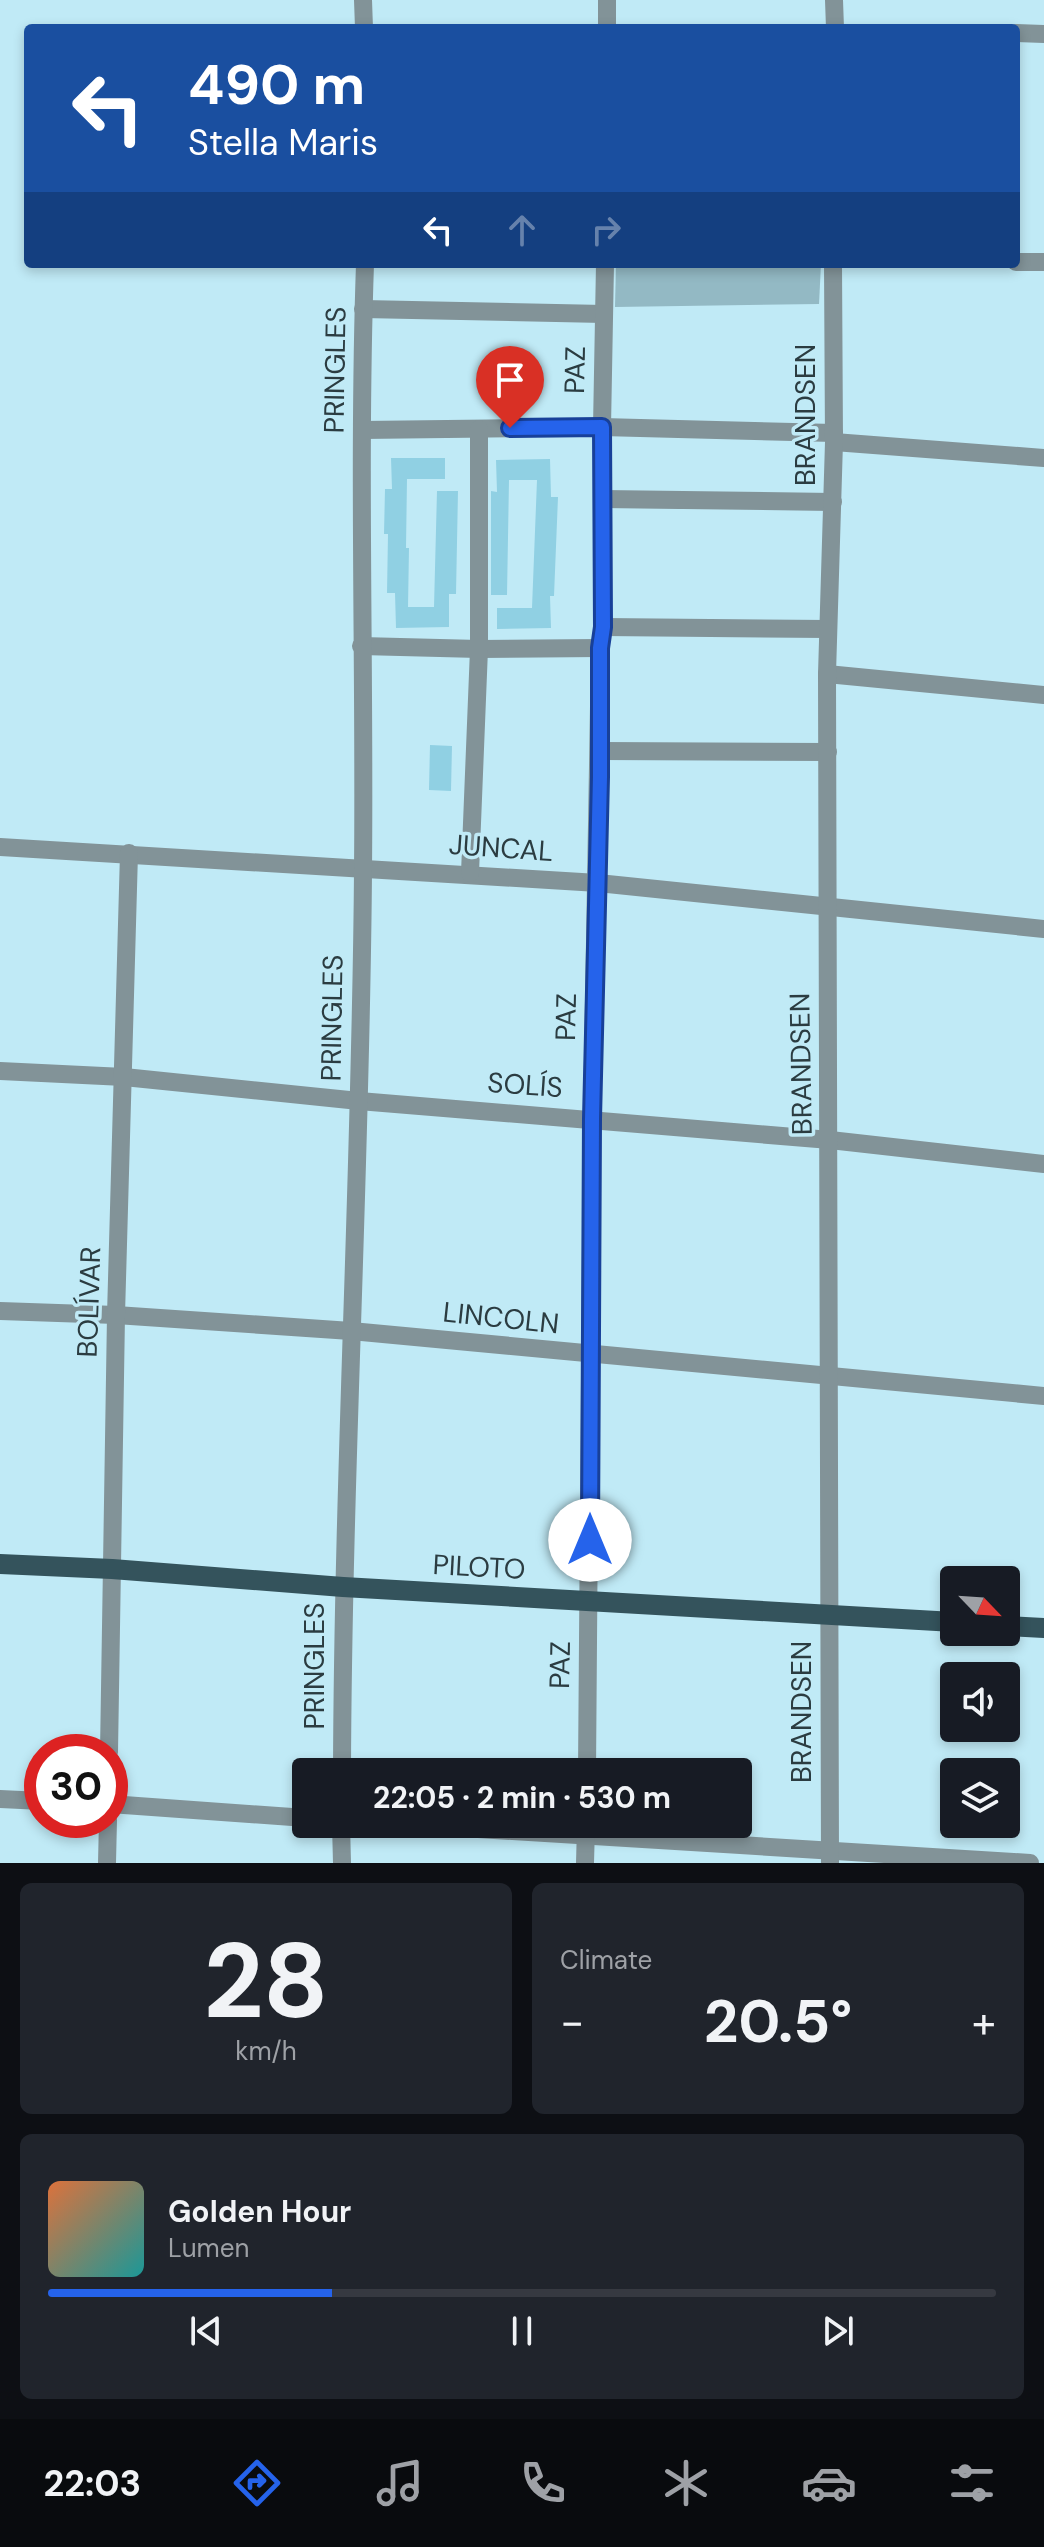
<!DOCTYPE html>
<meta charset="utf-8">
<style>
:root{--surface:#171b24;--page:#20242c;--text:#f1f3f6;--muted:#9ea1a6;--line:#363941;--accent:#2563eb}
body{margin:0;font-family:"DM Sans",sans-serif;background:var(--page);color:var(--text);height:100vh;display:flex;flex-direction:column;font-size:30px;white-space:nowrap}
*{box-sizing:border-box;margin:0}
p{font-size:26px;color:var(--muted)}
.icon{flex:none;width:44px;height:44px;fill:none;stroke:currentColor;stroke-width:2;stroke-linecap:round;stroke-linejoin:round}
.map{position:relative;height:1863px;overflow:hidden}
.sheet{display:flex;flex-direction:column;gap:20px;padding:20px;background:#0d0f14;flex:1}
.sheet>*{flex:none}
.guide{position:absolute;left:24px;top:24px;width:996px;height:244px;border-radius:8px;box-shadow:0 4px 12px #0003;background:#1a4fa0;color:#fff;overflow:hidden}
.needle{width:52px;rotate:115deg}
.tools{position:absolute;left:940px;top:1566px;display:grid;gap:16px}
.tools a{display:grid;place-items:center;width:80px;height:80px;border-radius:8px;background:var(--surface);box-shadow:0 4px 12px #0003;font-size:40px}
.speed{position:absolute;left:24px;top:1734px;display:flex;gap:16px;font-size:40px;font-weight:700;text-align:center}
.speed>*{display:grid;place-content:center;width:104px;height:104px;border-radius:50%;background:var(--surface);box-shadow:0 4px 12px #0003;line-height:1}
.speed .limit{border:12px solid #d22;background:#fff;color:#111}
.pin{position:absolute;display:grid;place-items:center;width:68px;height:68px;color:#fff;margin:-82px -34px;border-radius:50% 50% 50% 0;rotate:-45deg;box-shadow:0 0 8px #0007}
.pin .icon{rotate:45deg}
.me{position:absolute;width:88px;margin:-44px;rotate:0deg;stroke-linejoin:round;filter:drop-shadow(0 0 6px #0008)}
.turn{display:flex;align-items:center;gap:28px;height:168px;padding:0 32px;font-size:36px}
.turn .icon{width:104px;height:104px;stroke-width:2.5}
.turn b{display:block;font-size:56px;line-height:68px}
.lanes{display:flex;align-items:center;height:76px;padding:0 32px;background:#0003;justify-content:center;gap:40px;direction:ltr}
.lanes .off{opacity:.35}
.big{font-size:60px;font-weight:700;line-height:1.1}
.sheet .card{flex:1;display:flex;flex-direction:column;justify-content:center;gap:12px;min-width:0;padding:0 28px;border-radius:12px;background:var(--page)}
.sheet .dial{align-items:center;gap:0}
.dial b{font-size:104px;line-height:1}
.song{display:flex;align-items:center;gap:24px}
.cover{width:96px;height:96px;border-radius:12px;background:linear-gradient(135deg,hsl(20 70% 55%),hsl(180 70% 35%))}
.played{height:8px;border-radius:4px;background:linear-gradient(90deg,var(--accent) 30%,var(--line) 30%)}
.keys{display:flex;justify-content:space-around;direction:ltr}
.heat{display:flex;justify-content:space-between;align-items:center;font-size:44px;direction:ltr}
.sheet .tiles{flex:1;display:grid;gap:20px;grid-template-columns:1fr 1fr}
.card:last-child{grid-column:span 2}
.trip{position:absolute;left:292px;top:1758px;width:460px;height:80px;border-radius:8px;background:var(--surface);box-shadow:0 4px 12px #0003;font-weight:700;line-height:80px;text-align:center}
.tabs{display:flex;height:128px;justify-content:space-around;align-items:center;background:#090b0e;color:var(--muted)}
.tabs .icon{width:56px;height:56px}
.tabs .current{color:var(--accent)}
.tabs b{font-size:36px;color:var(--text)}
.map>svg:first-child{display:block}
</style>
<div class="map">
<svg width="1044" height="1863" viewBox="0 0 1044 1863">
<rect width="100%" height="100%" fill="#c0eaf6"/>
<path fill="#93b9c4" d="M 616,264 L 821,264 L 819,304 L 615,307 Z"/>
<g fill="#90d0e3">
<path d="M 391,458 L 445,458 L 445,479 L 407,479 L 406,548 L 409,548 L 408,607 L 434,607 L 437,491 L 458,491 L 456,594 L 449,594 L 449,627 L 396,628 L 395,593 L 387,593 L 388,534 L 384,534 L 385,489 L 392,489 Z"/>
<path d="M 550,459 L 551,497 L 558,497 L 554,596 L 550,596 L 551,628 L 497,629 L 497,608 L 532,608 L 537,480 L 509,480 L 507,595 L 491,595 L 491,491 L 497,492 L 496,460 Z"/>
<path d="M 430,745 L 452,746 L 451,791 L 429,790 Z"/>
</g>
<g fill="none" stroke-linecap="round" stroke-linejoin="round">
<g stroke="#829398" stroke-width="18">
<path d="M 363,0 L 364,28"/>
<path d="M 834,0 L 835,28"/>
<path d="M 607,28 L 607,0"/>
<path d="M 1016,33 L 1044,34"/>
<path d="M 1016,262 L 1044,262"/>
<path d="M 363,309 L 604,314"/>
<path d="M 362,430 L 602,427 L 834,433"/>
<path d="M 834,442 L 1044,458"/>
<path d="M 602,499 L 833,502"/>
<path d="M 603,627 L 828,629"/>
<path d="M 361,646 L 479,649 L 600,648"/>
<path d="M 827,674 L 1044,695"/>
<path d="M 600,751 L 828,752"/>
<path d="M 0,847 L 598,883 L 1044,929"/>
<path d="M 470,873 L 479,649 L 479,429"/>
<path d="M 0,1071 L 124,1077 L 359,1101 L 830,1140 L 1044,1164"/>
<path d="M 0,1311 L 116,1315 L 351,1331 L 1044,1396"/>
<path d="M 109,1752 L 116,1315 L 129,853"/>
<path d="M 342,1772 C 343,1471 361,1171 363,870 C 365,668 358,466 365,264"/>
<path d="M 587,1772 L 592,1119 L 600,648 L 603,627 L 602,427 L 605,264"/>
<path d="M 0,1799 L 42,1801"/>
<path d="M 110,1804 L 306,1818"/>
<path d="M 341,1824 L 342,1863"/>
<path d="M 398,1824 L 1030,1863"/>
<path d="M 107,1863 L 108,1820"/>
<path d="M 585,1863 L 586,1826"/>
<path d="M 830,1863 L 827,674 L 834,442 L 833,264"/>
</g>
<g stroke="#34535c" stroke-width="20">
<path d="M 0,1564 L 112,1569 L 343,1587 L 954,1622"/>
<path d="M 1006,1626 L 1044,1628"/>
</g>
</g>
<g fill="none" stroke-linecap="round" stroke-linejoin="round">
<g stroke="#184099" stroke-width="20">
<path id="route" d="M 510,428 L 602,427 L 603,627 L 600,648 L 600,777 L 592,1119 L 590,1540"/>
</g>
<use href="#route" stroke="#2563eb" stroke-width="14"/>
</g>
<g text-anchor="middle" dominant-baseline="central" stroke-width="7" stroke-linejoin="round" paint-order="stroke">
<g font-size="28" fill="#2b3c41" stroke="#c0eaf6">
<text transform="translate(335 370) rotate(-89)">PRINGLES</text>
<text transform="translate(575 370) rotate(-89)">PAZ</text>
<text transform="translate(805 415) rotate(-90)">BRANDSEN</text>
<text transform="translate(501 848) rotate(4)">JUNCAL</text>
<text transform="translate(566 1017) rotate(-89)">PAZ</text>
<text transform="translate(332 1018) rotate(-89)">PRINGLES</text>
<text transform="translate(801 1064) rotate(-91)">BRANDSEN</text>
<text transform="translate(525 1085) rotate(4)">SOLÍS</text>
<text transform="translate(89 1302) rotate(-88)">BOLÍVAR</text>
<text transform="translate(501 1318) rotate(6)">LINCOLN</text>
<text transform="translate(479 1567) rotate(3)">PILOTO</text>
<text transform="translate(560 1665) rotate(-89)">PAZ</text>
<text transform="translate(314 1666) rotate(-90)">PRINGLES</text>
<text transform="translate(801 1712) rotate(-90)">BRANDSEN</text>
</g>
</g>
</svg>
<div class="tools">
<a><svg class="needle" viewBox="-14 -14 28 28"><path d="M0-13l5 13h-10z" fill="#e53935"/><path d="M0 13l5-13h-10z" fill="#9ea1a6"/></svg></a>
<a><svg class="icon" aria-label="sound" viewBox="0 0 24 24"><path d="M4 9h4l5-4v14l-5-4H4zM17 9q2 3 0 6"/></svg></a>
<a><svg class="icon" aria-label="layers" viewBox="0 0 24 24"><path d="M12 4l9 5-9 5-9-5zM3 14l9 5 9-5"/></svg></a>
</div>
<div class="speed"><div class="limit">30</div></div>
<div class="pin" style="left:510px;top:428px;background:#d93025"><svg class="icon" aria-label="arrive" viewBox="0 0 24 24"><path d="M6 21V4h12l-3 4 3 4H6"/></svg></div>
<svg class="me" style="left:590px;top:1540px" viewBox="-20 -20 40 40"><circle r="19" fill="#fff"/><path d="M0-13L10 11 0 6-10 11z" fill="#2563eb"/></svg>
<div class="trip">22:05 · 2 min · 530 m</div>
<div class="guide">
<div class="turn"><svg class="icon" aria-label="left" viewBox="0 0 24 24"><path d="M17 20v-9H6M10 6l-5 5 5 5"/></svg><div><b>490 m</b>Stella Maris</div></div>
<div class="lanes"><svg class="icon" aria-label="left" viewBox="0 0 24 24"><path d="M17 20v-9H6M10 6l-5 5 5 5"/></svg><svg class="icon off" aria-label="ahead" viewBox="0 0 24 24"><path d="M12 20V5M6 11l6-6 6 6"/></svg><svg class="icon off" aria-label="right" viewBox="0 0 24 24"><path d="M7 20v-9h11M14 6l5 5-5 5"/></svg></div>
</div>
</div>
<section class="sheet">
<div class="tiles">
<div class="card dial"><b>28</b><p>km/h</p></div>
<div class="card"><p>Climate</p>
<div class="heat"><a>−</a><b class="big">20.5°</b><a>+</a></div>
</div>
<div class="card">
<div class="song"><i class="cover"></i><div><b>Golden Hour</b><p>Lumen</p></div></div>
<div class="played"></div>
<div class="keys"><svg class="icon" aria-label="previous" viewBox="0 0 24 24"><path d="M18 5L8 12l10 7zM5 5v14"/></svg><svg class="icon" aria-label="pause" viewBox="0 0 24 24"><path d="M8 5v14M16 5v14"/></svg><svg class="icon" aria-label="next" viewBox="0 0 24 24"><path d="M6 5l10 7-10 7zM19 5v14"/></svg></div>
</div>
</div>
</section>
<nav class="tabs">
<b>22:03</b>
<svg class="icon current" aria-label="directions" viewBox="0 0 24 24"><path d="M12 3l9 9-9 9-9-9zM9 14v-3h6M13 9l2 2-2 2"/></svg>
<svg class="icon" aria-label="music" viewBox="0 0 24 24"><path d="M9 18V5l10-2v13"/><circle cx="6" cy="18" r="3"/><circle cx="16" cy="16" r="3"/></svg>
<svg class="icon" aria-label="phone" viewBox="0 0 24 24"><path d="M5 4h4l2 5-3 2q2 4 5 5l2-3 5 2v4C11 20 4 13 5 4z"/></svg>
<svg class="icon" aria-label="climate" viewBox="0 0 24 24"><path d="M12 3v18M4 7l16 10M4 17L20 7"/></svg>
<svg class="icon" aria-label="car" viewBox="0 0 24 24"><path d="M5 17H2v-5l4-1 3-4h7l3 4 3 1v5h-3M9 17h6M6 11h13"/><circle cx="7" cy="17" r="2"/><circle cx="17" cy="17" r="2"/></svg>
<svg class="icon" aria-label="filters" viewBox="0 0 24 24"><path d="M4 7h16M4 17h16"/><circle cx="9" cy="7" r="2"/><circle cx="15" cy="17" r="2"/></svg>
</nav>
